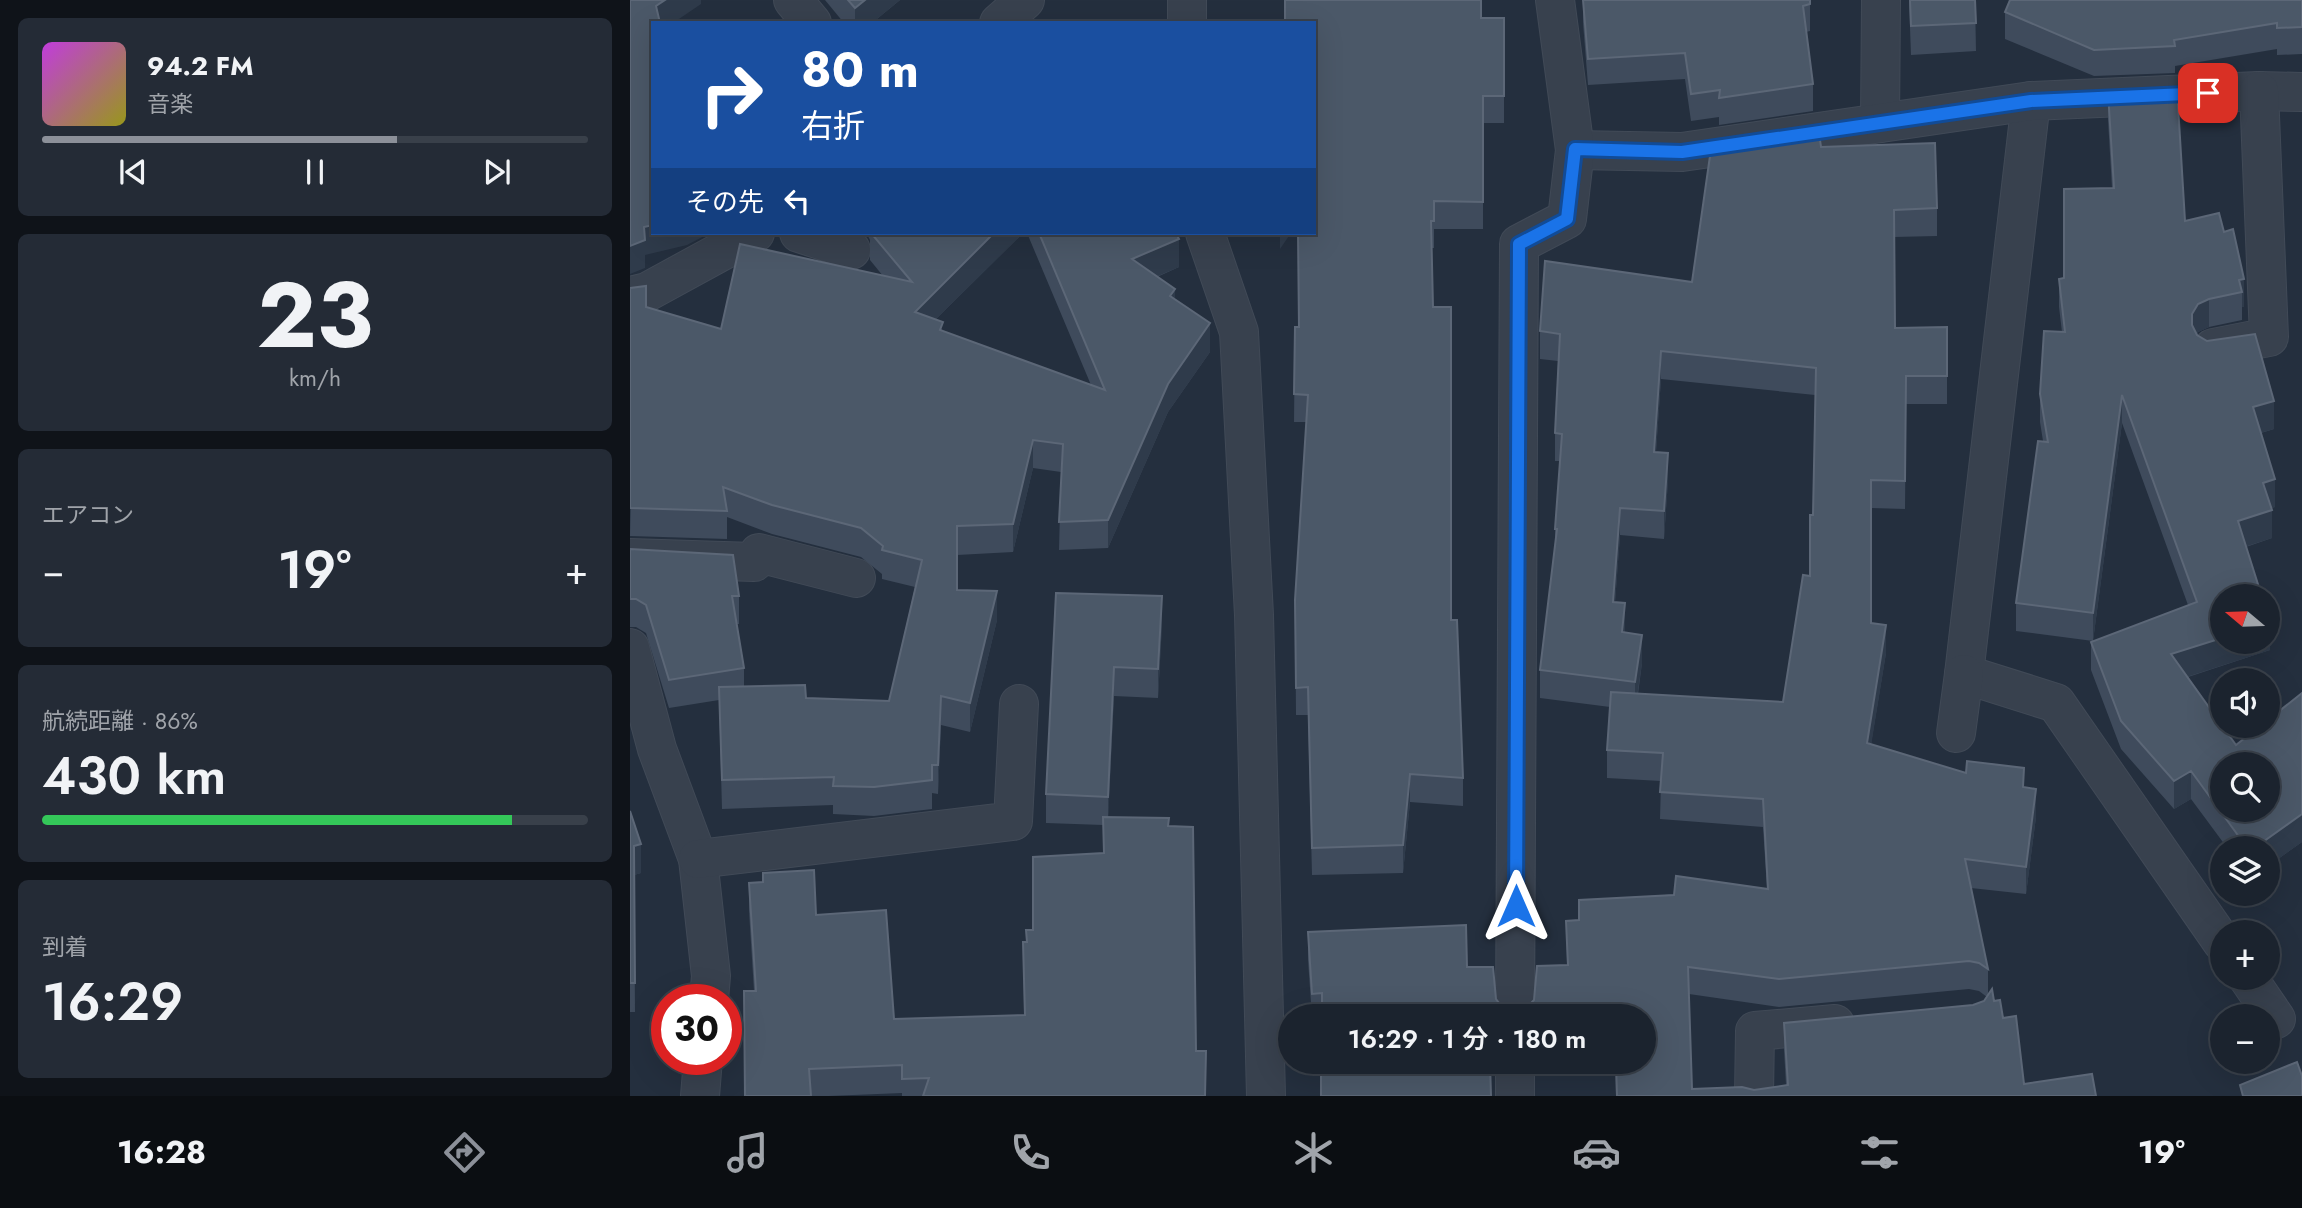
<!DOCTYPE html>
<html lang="ja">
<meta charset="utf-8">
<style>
:root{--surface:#1b232e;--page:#242b36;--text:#f1f3f6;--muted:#a0a4aa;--line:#39404a;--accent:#8c9099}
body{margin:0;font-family:Jost,"Noto Sans JP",sans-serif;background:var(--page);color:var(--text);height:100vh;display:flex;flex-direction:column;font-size:26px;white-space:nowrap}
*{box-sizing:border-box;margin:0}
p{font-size:23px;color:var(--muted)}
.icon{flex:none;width:38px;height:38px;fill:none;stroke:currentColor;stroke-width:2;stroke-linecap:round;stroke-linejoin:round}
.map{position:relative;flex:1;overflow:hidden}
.panel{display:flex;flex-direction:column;gap:18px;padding:18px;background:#0f1319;width:630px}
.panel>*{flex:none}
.guide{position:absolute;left:21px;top:21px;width:665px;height:214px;border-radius:0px;box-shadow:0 7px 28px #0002,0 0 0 2px var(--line);background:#1a4fa0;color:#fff;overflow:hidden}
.needle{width:46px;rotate:289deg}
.tools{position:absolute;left:1580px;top:584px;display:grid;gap:14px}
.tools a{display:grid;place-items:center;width:70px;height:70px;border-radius:50%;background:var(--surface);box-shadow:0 7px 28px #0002,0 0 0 2px var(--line);font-size:35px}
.speed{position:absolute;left:21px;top:984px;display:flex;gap:14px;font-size:35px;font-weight:700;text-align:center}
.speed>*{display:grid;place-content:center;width:91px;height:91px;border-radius:50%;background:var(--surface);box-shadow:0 7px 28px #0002,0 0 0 2px var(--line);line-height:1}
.speed .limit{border:10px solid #d22;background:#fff;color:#111}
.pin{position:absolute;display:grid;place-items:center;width:60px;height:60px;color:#fff;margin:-30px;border-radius:14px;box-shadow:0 4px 10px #0006}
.me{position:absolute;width:77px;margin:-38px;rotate:0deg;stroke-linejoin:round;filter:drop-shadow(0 0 5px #0008)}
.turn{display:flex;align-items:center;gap:24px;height:147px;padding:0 35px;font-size:32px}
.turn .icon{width:91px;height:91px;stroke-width:2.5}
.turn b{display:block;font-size:49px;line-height:60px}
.then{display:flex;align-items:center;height:66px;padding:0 35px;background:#0003;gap:14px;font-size:26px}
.big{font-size:52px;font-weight:600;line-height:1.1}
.panel .tile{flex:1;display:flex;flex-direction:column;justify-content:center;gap:10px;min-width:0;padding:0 24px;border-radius:10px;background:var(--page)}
.panel .dial{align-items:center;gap:0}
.dial b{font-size:91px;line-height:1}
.song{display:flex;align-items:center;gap:21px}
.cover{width:84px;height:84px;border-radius:10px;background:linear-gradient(135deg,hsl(290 70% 55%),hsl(60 70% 35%))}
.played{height:7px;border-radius:4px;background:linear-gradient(90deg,var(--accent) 65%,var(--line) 65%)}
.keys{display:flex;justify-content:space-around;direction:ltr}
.heat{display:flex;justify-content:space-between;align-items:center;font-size:38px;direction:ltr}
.charge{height:10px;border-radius:5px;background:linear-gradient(90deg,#34c759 86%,var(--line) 0)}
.trip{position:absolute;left:648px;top:1004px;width:378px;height:70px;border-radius:35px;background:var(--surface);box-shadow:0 7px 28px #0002,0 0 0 2px var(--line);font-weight:600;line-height:70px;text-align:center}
.tab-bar{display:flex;height:112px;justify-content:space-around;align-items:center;background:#0b0e12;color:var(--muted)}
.tab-bar .icon{width:49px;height:49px}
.tab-bar .active{color:var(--accent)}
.tab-bar b{font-size:32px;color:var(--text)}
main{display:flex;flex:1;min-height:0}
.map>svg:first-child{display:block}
</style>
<main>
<section class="panel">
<div class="tile">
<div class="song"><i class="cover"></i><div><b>94.2 FM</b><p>音楽</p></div></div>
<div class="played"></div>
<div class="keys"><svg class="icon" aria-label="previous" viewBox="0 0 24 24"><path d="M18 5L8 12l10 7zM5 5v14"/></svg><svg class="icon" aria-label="pause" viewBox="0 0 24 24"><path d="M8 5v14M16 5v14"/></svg><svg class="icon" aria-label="next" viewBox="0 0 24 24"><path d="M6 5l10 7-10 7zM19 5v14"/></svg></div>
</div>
<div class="tile dial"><b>23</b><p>km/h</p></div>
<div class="tile"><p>エアコン</p>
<div class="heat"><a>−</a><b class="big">19°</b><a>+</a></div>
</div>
<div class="tile"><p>航続距離 · 86%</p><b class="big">430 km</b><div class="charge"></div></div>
<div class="tile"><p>到着</p><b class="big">16:29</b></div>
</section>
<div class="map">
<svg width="1672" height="1096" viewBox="0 0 1672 1096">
<rect width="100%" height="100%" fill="#242f3e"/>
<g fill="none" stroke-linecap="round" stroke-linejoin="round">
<g stroke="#414a57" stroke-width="40">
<g id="street">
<path d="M 163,0 L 182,23"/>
<path d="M 557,0 L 557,23"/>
<path d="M 369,23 L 395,0"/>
<path d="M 1401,101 L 1334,674 L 1426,703 L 1592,942"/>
<path d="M 1250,123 L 1251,0"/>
<path d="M 945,150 L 1052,152 L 1401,101 L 1629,91 L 1672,92"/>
<path d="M 169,233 L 221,250"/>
<path d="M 575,233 L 609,332 L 624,615 L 636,1096"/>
<path d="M 0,296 L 17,292 L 125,233"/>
<path d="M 1583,348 L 1639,337 L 1629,91"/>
<path d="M 0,558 L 124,562 L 129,553 L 226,578"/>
<path d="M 0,648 L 27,749 L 68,859 L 81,976 L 79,999"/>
<path d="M 1326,733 L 1334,674"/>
<path d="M 68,859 L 383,821 L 389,704"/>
<path d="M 1618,978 L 1646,1019"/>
<path d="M 885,1017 L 889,244 L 937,219 L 945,150 L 925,0"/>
<path d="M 70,1096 L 73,1059"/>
<path d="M 885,1096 L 885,1062"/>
<path d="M 1124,1096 L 1125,1031 L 1205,1024"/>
</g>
</g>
<use href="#street" stroke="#38414e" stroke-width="38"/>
</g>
<g fill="#3f4b5c" fill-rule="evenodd">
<path d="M 195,0 L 270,0 L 242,23 L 214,23 Z"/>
<path d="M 655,0 L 851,0 L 851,18 L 874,18 L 874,123 L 853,123 L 853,229 L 804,229 L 804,248 L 802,248 L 803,307 L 821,620 L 833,778 L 833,806 L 780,802 L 773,873 L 682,875 L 678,715 L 666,715 L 665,600 L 676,422 L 664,422 L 665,327 L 669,327 L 684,233 Z"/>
<path d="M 953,0 L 1180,4 L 1180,31 L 1176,32 L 1183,84 L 1183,111 L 1089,125 L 1089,117 L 1061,121 L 1055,79 L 958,85 L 953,23 Z"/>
<path d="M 1279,0 L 1345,0 L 1346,51 L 1281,55 Z"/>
<path d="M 1672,0 L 1672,54 L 1647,55 L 1647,49 L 1545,66 L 1545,73 L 1464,76 L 1375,39 L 1375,12 Z"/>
<path d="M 1478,92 L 1555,221 L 1594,232 L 1614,279 L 1614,307 L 1612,307 L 1612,320 L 1579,327 L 1568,332 L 1567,334 L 1644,429 L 1631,433 L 1645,507 L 1641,508 L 1642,538 L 1616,547 L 1640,650 L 1558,677 L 1606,745 L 1672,693 L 1672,842 L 1638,866 L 1638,849 L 1598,849 L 1561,799 L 1544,809 L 1491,749 L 1461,670 L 1461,642 L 1558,605 L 1492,423 L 1463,641 L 1386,631 L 1386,603 L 1413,441 L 1410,422 L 1410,394 L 1432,332 L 1429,307 L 1429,279 L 1434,278 L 1482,188 L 1478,120 Z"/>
<path d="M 1191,147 L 1307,208 L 1307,236 L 1264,237 L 1265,328 L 1317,327 L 1317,404 L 1276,404 L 1275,509 L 1241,508 L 1241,623 L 1256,653 L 1241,744 L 1336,773 L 1394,787 L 1406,817 L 1396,894 L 1341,888 L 1358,969 L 1358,995 L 1364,1001 L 1373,1018 L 1394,1084 L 1466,1096 L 986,1096 L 985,1062 L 1013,1062 L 1013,1017 L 682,1017 L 678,960 L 678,932 L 837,967 L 873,1008 L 886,1011 L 896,1008 L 937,965 L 936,921 L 949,920 L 949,900 L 1137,889 L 1133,827 L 1030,819 L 1031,781 L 977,778 L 977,750 L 980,707 L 910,698 L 910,670 L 925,550 L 925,529 L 930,461 L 925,461 L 925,433 L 928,361 L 910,359 L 910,331 L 1062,282 ZM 1031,379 L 1185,395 L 1183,515 L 1180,576 L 1153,702 L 1008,694 L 1012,663 L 995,633 L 985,602 L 990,535 L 1034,539 L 1038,480 L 1026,452 ZM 1339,989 L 1349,991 L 1357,997 L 1354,1001 L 1343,1005 L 1154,1023 L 1154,1050 L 1156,1085 L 1124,1090 L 1062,1089 L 1059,994 L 1149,1007 Z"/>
<path d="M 231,233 L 393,233 L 306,319 L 313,332 L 461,385 L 397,233 L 546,233 L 549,267 L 527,277 L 545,300 L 580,352 L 538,412 L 478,548 L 429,550 L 431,472 L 403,468 L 383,552 L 327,555 L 327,590 L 367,620 L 340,732 L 311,725 L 308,794 L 302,793 L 302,809 L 244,816 L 203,814 L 203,805 L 92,809 L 89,700 L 39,708 L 16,633 L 6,627 L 0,627 L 0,549 L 109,596 L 109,624 L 107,624 L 114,668 L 114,686 L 176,698 L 259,701 L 285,587 L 252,579 L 252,574 L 231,557 L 142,534 L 97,517 L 97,539 L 0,536 L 0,288 L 16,307 L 91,329 L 253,276 L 240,260 L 240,240 L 238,236 Z"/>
<path d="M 426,593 L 532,624 L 528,698 L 484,696 L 478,817 L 539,826 L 566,1051 L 575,1096 L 272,1096 L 272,1093 L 199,1096 L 115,1096 L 124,991 L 119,911 L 119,883 L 186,915 L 264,1019 L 394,1016 L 393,942 L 396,942 L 396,930 L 403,930 L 474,853 L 473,825 L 416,823 L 416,794 Z"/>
<path d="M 0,811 L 11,873 L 4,875 L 5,1012 L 0,1012 Z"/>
</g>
<g fill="#2f3b4b">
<path d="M 35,0 L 71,0 L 71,4 L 43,23 L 26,23 L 26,6 Z"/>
<path d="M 235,0 L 270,0 L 242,23 L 225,23 L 225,8 Z"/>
<path d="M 23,225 L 23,233 L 80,233 L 57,245 L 15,255 L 15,268 L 0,274 L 0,246 L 14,227 Z"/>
<path d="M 364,233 L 393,233 L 285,340 L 285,312 Z"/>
<path d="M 650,233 L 661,233 L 650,249 Z"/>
<path d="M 549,239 L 549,267 L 502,287 L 502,259 Z"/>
<path d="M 1614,279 L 1614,307 L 1612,307 L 1612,292 L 1609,280 Z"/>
<path d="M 545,289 L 545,317 L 540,296 Z"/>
<path d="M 1579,299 L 1579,327 L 1568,332 L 1562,342 L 1562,314 L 1568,304 Z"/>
<path d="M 580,323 L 580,352 L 538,412 L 478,548 L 478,520 L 538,384 Z"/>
<path d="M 1031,351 L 1031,379 L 1024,479 L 1024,452 Z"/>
<path d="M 1492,395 L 1492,423 L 1463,641 L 1463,613 Z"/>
<path d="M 1644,401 L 1644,429 L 1623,435 L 1623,407 Z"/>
<path d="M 403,440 L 403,468 L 383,552 L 383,524 Z"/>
<path d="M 1038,453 L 1038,480 L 1034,539 L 1034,511 Z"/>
<path d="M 1645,479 L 1645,507 L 1633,511 L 1633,483 Z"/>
<path d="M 0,508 L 1,508 L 0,536 Z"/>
<path d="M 990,508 L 990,535 L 983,630 L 983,602 Z"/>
<path d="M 1642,510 L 1642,538 L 1608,549 L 1608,521 Z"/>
<path d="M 367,591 L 367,620 L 340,732 L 340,703 Z"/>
<path d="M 532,596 L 532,624 L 528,698 L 528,669 Z"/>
<path d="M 995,603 L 995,631 L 992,660 L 992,632 Z"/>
<path d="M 1640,622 L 1640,650 L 1541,682 L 1541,654 L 1592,638 L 1592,642 L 1638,642 L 1638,623 Z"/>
<path d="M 1256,625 L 1256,653 L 1237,771 L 1237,743 Z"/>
<path d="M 1012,635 L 1012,663 L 1005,710 L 1005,682 Z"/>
<path d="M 484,667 L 484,696 L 478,825 L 478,797 Z"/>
<path d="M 311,696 L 311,725 L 308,794 L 308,765 Z"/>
<path d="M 1561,771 L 1561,799 L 1544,809 L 1544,781 Z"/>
<path d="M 780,774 L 780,802 L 773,873 L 773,845 Z"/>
<path d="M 1406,789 L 1406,817 L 1396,894 L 1396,867 Z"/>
<path d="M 1672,814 L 1672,842 L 1638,866 L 1638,849 L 1623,849 Z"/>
<path d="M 11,844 L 11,873 L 4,875 L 4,846 Z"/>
</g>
<g fill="#4b5868" stroke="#5c6777" stroke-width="2" fill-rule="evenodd">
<path d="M 0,0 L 35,0 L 26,6 L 30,23 L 23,23 L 23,225 L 14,227 L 15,240 L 0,246 Z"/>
<path d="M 218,0 L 235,0 L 225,8 Z"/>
<path d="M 655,0 L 851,0 L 851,18 L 874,18 L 874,96 L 853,96 L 853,202 L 804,201 L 804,221 L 801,221 L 803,307 L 821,307 L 821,620 L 827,620 L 833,778 L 780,774 L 773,845 L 682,848 L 678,687 L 666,688 L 665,600 L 678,395 L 664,394 L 665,327 L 669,327 L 668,233 L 684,233 L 684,23 L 655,23 Z"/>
<path d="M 953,0 L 1180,0 L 1180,4 L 1173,6 L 1183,84 L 1089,98 L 1090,90 L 1061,94 L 1055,53 L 958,59 Z"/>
<path d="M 1280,0 L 1345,0 L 1346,23 L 1281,26 Z"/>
<path d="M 1380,0 L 1672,0 L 1672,27 L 1647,28 L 1647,23 L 1544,40 L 1545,46 L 1464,50 L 1375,12 Z"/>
<path d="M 1547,88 L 1555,221 L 1589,213 L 1594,232 L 1603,229 L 1614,279 L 1609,280 L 1612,292 L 1579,299 L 1568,304 L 1562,314 L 1562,325 L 1567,335 L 1577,341 L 1625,334 L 1644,401 L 1623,407 L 1645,479 L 1633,483 L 1642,510 L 1608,521 L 1632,597 L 1592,597 L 1592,638 L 1541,654 L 1606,745 L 1630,726 L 1638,726 L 1638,720 L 1672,693 L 1672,814 L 1623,849 L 1618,849 L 1561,771 L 1544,781 L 1491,721 L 1461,642 L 1567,602 L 1492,395 L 1463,613 L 1386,603 L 1408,441 L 1418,442 L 1410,394 L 1414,331 L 1435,332 L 1429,279 L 1434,278 L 1434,189 L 1484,188 L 1478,92 ZM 1592,765 L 1638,765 L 1638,810 L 1592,810 Z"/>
<path d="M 1188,126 L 1191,147 L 1305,143 L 1307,208 L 1264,210 L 1265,328 L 1317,327 L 1317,376 L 1276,376 L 1275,481 L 1241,480 L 1241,623 L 1256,625 L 1237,743 L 1336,773 L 1337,761 L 1394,768 L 1393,787 L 1406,789 L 1396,867 L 1335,859 L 1358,969 L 1349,963 L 1339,961 L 1149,979 L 1058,967 L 1062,1089 L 1112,1087 L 1124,1090 L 1158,1085 L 1154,1023 L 1343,1005 L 1354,1001 L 1362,989 L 1364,1001 L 1370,1000 L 1373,1018 L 1386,1016 L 1394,1084 L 1462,1074 L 1466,1096 L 987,1096 L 986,1062 L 1013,1062 L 1013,1017 L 895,1017 L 884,1012 L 875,1017 L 692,1017 L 692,993 L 682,994 L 678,932 L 836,925 L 837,967 L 863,967 L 866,999 L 873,1008 L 886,1011 L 896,1008 L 904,1000 L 907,966 L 938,965 L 936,921 L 949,920 L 949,900 L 1044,895 L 1046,876 L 1138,889 L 1133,799 L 1030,792 L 1033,753 L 977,750 L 981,692 L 1153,702 L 1173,575 L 1180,576 L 1180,515 L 1183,515 L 1186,368 L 1031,351 L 1024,452 L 1038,453 L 1034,511 L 990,508 L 983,602 L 995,603 L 992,632 L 1012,635 L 1005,682 L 910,670 L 927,529 L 925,529 L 932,434 L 925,433 L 930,334 L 910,331 L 915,261 L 1062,282 L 1082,142 Z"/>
<path d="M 241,233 L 364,233 L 285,312 L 313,322 L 310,330 L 475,390 L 409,233 L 546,233 L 549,239 L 502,259 L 545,289 L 540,296 L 580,323 L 538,384 L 478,520 L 429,522 L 433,444 L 403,440 L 383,524 L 327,526 L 327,590 L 367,591 L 340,703 L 311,696 L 308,765 L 302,765 L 302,780 L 244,787 L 203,786 L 204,777 L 92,780 L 89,687 L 175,685 L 176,698 L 259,701 L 292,560 L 252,550 L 253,546 L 231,528 L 142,505 L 93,487 L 97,511 L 0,508 L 0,288 L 16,286 L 16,307 L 91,329 L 110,244 L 282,282 Z"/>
<path d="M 0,549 L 103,555 L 109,596 L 102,596 L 114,668 L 39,680 L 16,605 L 6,599 L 0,599 Z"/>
<path d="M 426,593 L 532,596 L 528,669 L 484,667 L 478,797 L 416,794 Z"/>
<path d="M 0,811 L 11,844 L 4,846 L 5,983 L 0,983 Z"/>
<path d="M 473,817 L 539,818 L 538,826 L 563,827 L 566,1051 L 576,1051 L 575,1096 L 293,1096 L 299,1078 L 272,1079 L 272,1065 L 179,1069 L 181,1096 L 115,1096 L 114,991 L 126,991 L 119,883 L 133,882 L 133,873 L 184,870 L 186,915 L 256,910 L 264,1019 L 395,1015 L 393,942 L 397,942 L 396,930 L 403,930 L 403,857 L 474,853 Z"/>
<path d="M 691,1062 L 860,1062 L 861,1096 L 691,1096 Z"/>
<path d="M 1667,1062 L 1672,1076 L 1672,1096 L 1613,1096 L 1610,1085 Z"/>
</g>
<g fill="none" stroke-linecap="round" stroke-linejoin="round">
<g stroke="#114b97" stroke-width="18">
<path id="route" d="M 886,906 L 889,244 L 937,219 L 945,149 L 1052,152 L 1401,101 L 1578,93"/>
</g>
<use href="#route" stroke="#1a73e8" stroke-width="12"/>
</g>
</svg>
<div class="tools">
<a><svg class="needle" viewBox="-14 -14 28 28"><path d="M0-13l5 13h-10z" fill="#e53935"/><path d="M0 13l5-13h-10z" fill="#a0a4aa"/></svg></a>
<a><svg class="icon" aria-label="sound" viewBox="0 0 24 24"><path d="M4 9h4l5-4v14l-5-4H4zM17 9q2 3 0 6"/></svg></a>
<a><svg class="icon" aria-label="search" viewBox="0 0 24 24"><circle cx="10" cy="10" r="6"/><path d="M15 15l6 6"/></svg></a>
<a><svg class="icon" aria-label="layers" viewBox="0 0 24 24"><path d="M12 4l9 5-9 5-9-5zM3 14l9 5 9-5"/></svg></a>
<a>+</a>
<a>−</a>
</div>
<div class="speed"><div class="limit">30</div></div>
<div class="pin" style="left:1578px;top:93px;background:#d93025"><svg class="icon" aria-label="arrive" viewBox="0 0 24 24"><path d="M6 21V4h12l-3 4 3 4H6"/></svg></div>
<svg class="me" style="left:886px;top:906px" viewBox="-20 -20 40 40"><path d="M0-17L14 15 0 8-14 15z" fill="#1a73e8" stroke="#fff" stroke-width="4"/></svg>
<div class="trip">16:29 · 1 分 · 180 m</div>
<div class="guide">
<div class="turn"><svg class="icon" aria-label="right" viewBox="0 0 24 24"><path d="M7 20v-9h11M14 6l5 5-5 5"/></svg><div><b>80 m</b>右折</div></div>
<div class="then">その先<svg class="icon" aria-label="left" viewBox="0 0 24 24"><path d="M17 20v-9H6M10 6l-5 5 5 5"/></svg></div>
</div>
</div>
</main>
<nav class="tab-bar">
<b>16:28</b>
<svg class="icon active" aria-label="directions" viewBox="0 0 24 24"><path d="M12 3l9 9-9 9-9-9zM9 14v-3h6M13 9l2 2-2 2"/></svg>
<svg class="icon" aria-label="music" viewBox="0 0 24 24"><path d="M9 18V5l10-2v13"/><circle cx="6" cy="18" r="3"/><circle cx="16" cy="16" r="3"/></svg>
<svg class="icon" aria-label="phone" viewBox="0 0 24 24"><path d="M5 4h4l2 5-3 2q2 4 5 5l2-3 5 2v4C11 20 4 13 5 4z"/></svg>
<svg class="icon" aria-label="climate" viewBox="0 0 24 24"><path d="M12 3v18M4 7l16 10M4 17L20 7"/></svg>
<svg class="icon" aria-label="car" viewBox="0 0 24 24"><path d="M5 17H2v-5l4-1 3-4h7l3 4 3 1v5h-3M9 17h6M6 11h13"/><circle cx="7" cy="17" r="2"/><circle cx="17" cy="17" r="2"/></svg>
<svg class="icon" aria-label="filters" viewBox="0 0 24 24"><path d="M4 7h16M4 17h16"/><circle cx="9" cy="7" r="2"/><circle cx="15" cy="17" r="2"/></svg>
<b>19°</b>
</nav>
